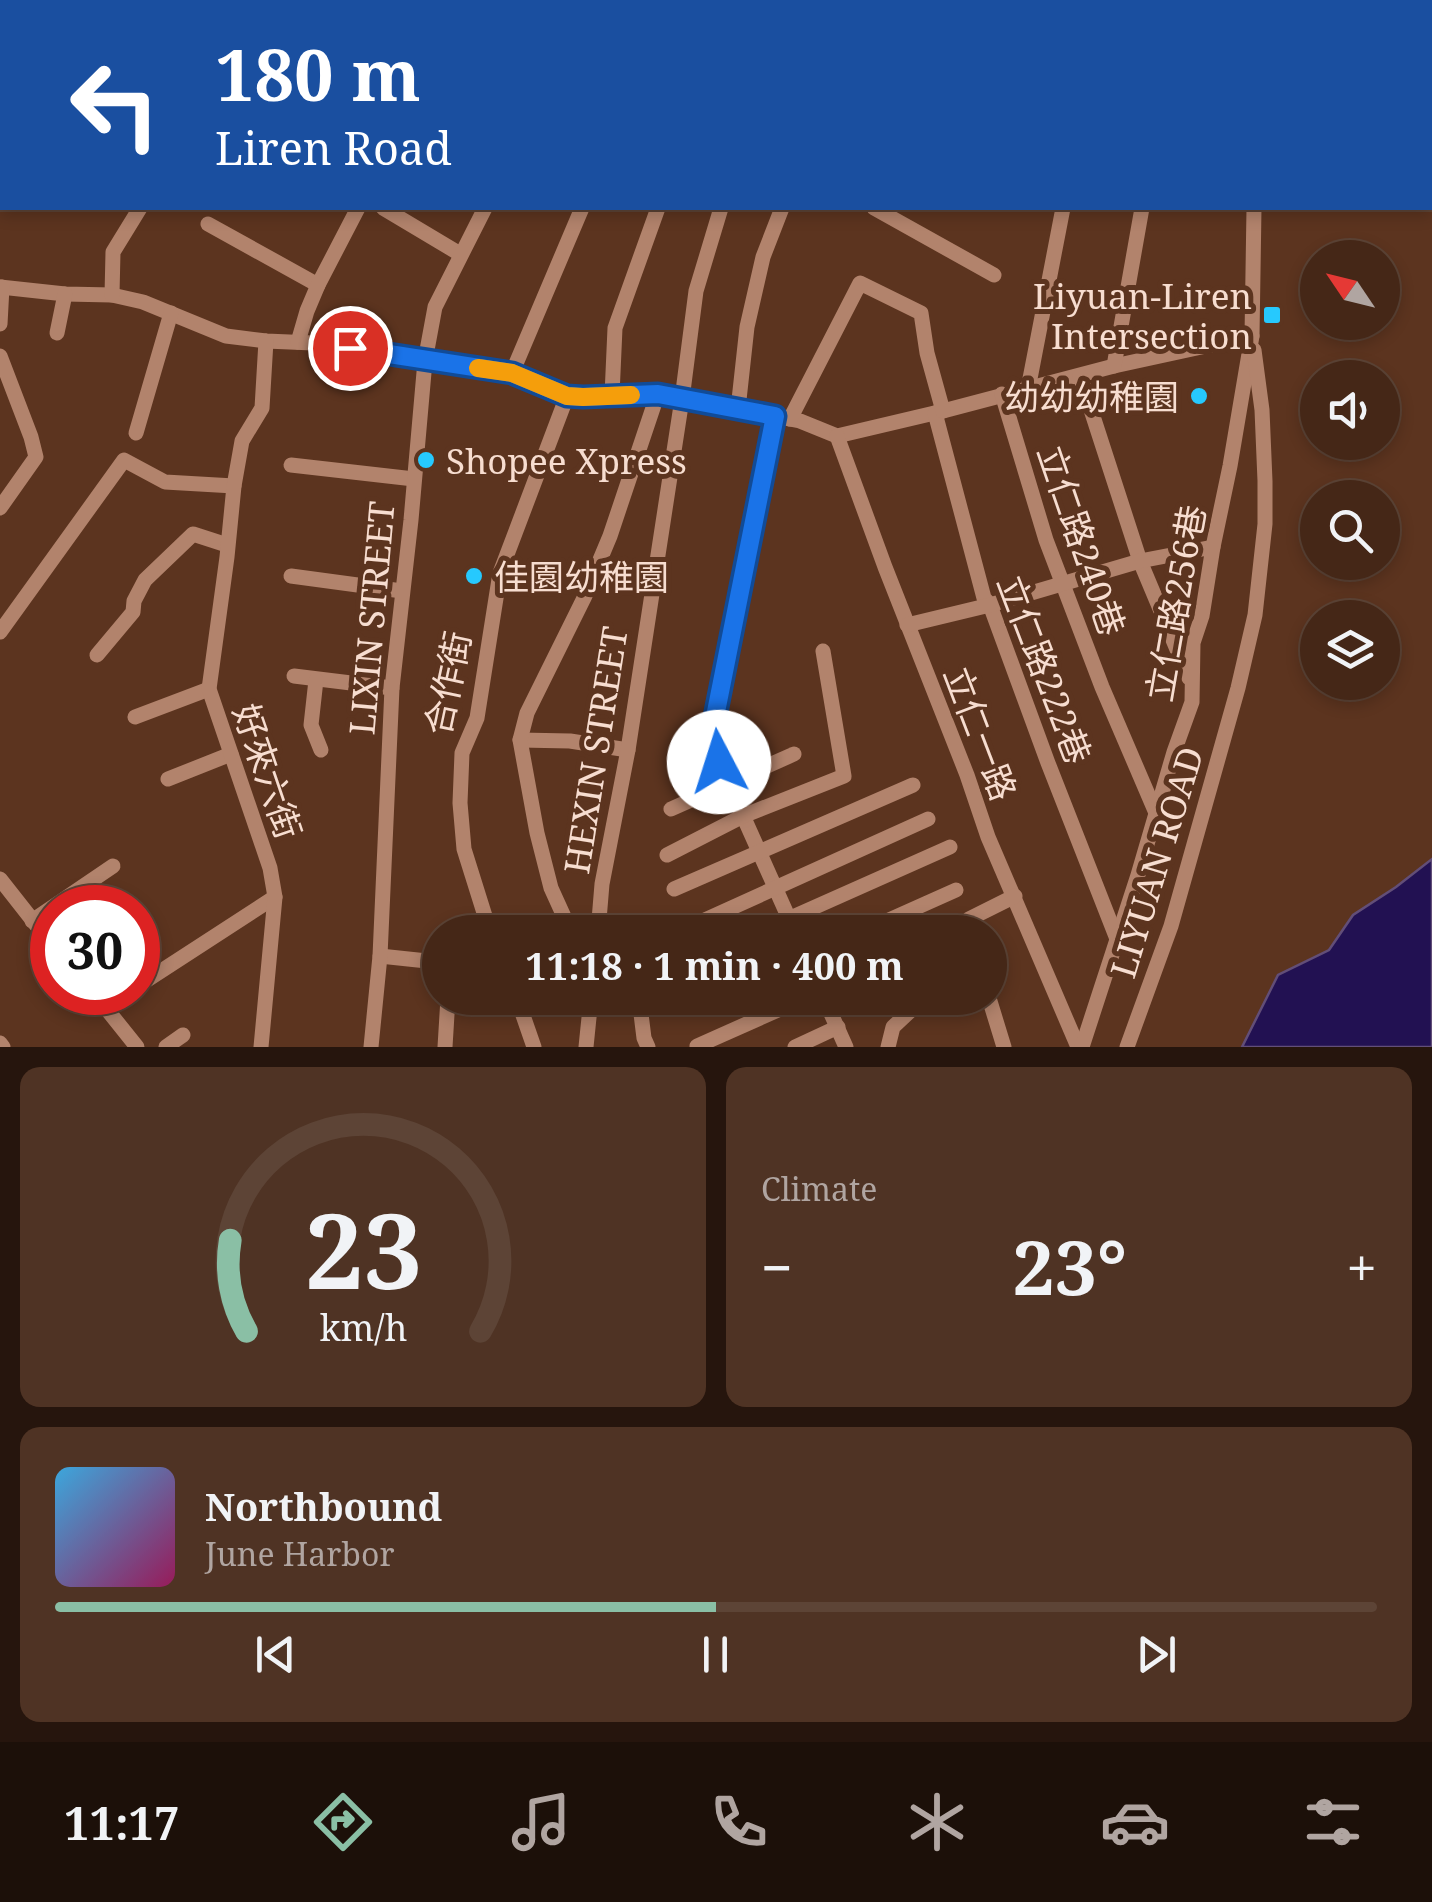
<!DOCTYPE html>
<meta charset="utf-8">
<style>
:root{--surface:#452717;--page:#4f3324;--text:#f1f3f6;--muted:#b0a5a1;--line:#5d4436;--accent:#8abfa5}
body{margin:0;font-family:"Noto Serif","Noto Sans TC",serif;background:var(--page);color:var(--text);height:100vh;display:flex;flex-direction:column;font-size:38px;white-space:nowrap}
*{box-sizing:border-box;margin:0}
p{font-size:32px;color:var(--muted)}
.icon{flex:none;width:55px;height:55px;fill:none;stroke:currentColor;stroke-width:2;stroke-linecap:round;stroke-linejoin:round}
.map{position:relative;height:1047px;overflow:hidden}
.panel{display:flex;flex-direction:column;gap:20px;padding:20px;background:#26150d;flex:1}
.panel>*{flex:none}
.hud{position:absolute;left:0px;top:0px;width:1432px;height:210px;box-shadow:0 5px 15px #0003,0 0 0 2px var(--line);background:#1a4fa0;color:#fff;overflow:hidden}
.needle{width:65px;rotate:305deg}
.controls{position:absolute;left:1300px;top:240px;display:grid;gap:20px}
.controls a{display:grid;place-items:center;width:100px;height:100px;border-radius:50%;background:var(--surface);box-shadow:0 5px 15px #0003,0 0 0 2px var(--line);font-size:50px}
.speed{position:absolute;left:30px;top:885px;display:flex;gap:20px;font-size:50px;font-weight:700;text-align:center}
.speed>*{display:grid;place-content:center;width:130px;height:130px;border-radius:50%;background:var(--surface);box-shadow:0 5px 15px #0003,0 0 0 2px var(--line);line-height:1}
.speed .limit{border:15px solid #d22;background:#fff;color:#111}
.pin{position:absolute;display:grid;place-items:center;width:85px;height:85px;color:#fff;margin:-42px;border:5px solid #fff;border-radius:50%;box-shadow:0 2px 10px #0007}
.me{position:absolute;width:110px;margin:-55px;rotate:355deg;stroke-linejoin:round;filter:drop-shadow(0 0 8px #0008)}
.turn{display:flex;align-items:center;gap:35px;height:210px;padding:0 50px;font-size:45px}
.turn .icon{width:130px;height:130px;stroke-width:2.5}
.turn b{display:block;font-size:70px;line-height:85px}
.big{font-size:75px;font-weight:700;line-height:1.1}
.panel .card{flex:1;display:flex;flex-direction:column;justify-content:center;gap:15px;min-width:0;padding:0 35px;border-radius:20px;background:var(--page)}
.panel .dial{align-items:center;gap:0}
.dial svg{height:260px;overflow:visible;fill:none;stroke:var(--line);stroke-width:7;stroke-linecap:round;text-anchor:middle}
.dial text{fill:var(--text);stroke:none}
.song{display:flex;align-items:center;gap:30px}
.cover{width:120px;height:120px;border-radius:15px;background:linear-gradient(135deg,hsl(200 70% 55%),hsl(330 70% 35%))}
.played{height:10px;border-radius:5px;background:linear-gradient(90deg,var(--accent) 50%,var(--line) 50%)}
.keys{display:flex;justify-content:space-around;direction:ltr}
.heat{display:flex;justify-content:space-between;align-items:center;font-size:55px;direction:ltr}
.panel .tiles{flex:1;display:grid;gap:20px;grid-template-columns:1fr 1fr}
.card:last-child{grid-column:span 2}
.trip{position:absolute;left:422px;top:915px;width:585px;height:100px;border-radius:50px;background:var(--surface);box-shadow:0 5px 15px #0003,0 0 0 2px var(--line);font-weight:700;line-height:100px;text-align:center}
.tab-bar{display:flex;height:160px;justify-content:space-around;align-items:center;background:#1c1009;color:var(--muted)}
.tab-bar .icon{width:70px;height:70px}
.tab-bar .selected{color:var(--accent)}
.tab-bar b{font-size:45px;color:var(--text)}
.map>svg:first-child{display:block}
</style>
<div class="map">
<svg width="1432" height="1047" viewBox="0 0 1432 1047">
<rect width="100%" height="100%" fill="#5c341f"/>
<path fill="#221152" stroke="#624e78" stroke-width="2.5" d="M 1432,859 L 1432,1047 L 1242,1047 L 1278,975 L 1329,950 L 1353,915 L 1396,887 Z"/>
<g fill="none" stroke-linecap="round" stroke-linejoin="round">
<g stroke="#b2836c" stroke-width="15">
<path d="M 0,0 L 5,2"/>
<path d="M 793,0 L 802,2"/>
<path d="M 998,0 L 1002,2"/>
<path d="M 1036,0 L 1039,2"/>
<path d="M 1176,0 L 1177,2"/>
<path d="M 1255,0 L 1255,2"/>
<path d="M 65,2 L 66,0"/>
<path d="M 162,2 L 164,0"/>
<path d="M 254,2 L 255,0"/>
<path d="M 445,2 L 447,0"/>
<path d="M 599,2 L 601,0"/>
<path d="M 979,2 L 980,0"/>
<path d="M 1092,2 L 1096,0"/>
<path d="M 0,177 L 2,178"/>
<path d="M 383,208 L 460,254"/>
<path d="M 874,208 L 994,275"/>
<path d="M 208,224 L 318,285"/>
<path d="M 0,287 L 65,294 L 112,295 L 143,302 L 226,336 L 266,341 L 313,343 L 512,373 L 567,396 L 583,397 L 658,393 L 800,421 L 837,436 L 943,411 L 1114,366 L 1252,336"/>
<path d="M 112,295 L 113,252 L 140,208"/>
<path d="M 0,324 L 2,287"/>
<path d="M 57,333 L 65,294"/>
<path d="M 298,342 L 307,311 L 318,285 L 358,208"/>
<path d="M 0,356 L 31,437 L 36,457 L 0,508"/>
<path d="M 1114,366 L 1142,208"/>
<path d="M 512,373 L 582,208"/>
<path d="M 1080,376 L 1140,561 L 1189,678"/>
<path d="M 1028,389 L 1063,208"/>
<path d="M 1002,394 L 1046,540 L 1102,687 L 1156,813"/>
<path d="M 612,395 L 615,328 L 658,208"/>
<path d="M 738,409 L 747,327 L 763,257 L 782,208"/>
<path d="M 935,413 L 984,598 L 990,605 L 1048,763 L 1117,939"/>
<path d="M 775,416 L 710,742 L 795,932"/>
<path d="M 790,419 L 860,283 L 921,313 L 927,353 L 943,411"/>
<path d="M 136,433 L 171,313"/>
<path d="M 837,436 L 885,567 L 967,775 L 988,837 L 1078,1047"/>
<path d="M 291,465 L 414,479"/>
<path d="M 291,576 L 402,591"/>
<path d="M 907,625 L 990,605 L 1140,561 L 1213,547"/>
<path d="M 0,632 L 124,460 L 165,482 L 234,486"/>
<path d="M 97,655 L 133,612 L 134,601 L 145,580 L 193,534 L 227,545"/>
<path d="M 294,676 L 392,688"/>
<path d="M 316,680 L 311,725 L 321,750"/>
<path d="M 135,717 L 209,689"/>
<path d="M 520,740 L 570,741 L 628,750"/>
<path d="M 168,779 L 231,754"/>
<path d="M 671,809 L 794,754"/>
<path d="M 667,855 L 743,816 L 844,776 L 823,651"/>
<path d="M 0,879 L 52,945"/>
<path d="M 674,889 L 913,785"/>
<path d="M 32,921 L 113,866"/>
<path d="M 687,928 L 928,819"/>
<path d="M 490,932 L 464,849 L 460,803 L 462,753 L 477,718 L 500,573 L 567,396"/>
<path d="M 571,932 L 551,888 L 537,833 L 520,740 L 527,713 L 584,598 L 610,536 L 658,393"/>
<path d="M 598,932 L 602,884 L 628,750 L 682,399 L 696,291 L 721,208"/>
<path d="M 759,932 L 950,847"/>
<path d="M 862,932 L 956,890"/>
<path d="M 968,932 L 969,919 L 1015,896"/>
<path d="M 380,956 L 427,961 L 440,974"/>
<path d="M 138,986 L 275,897"/>
<path d="M 93,992 L 137,1047"/>
<path d="M 517,998 L 534,1047"/>
<path d="M 639,998 L 644,1038 L 648,1047"/>
<path d="M 824,998 L 846,1047"/>
<path d="M 989,998 L 1004,1047"/>
<path d="M 704,1004 L 718,998"/>
<path d="M 105,1006 L 127,992"/>
<path d="M 0,1043 L 3,1047"/>
<path d="M 697,1046 L 805,998"/>
<path d="M 166,1047 L 183,1035"/>
<path d="M 261,1047 L 275,897 L 270,868 L 209,689 L 227,557 L 234,486 L 242,441 L 262,408 L 266,341"/>
<path d="M 371,1047 L 380,956 L 392,688 L 411,520 L 425,361 L 435,307 L 485,208"/>
<path d="M 445,1047 L 448,998"/>
<path d="M 586,1047 L 591,998"/>
<path d="M 795,1047 L 838,1027"/>
<path d="M 888,1047 L 893,1027 L 924,998"/>
<path d="M 1082,1047 L 1138,875 L 1174,752 L 1192,702 L 1193,643 L 1202,616 L 1213,547 L 1230,466 L 1252,336 L 1254,208"/>
<path d="M 1127,1047 L 1171,926 L 1238,688 L 1255,615 L 1265,524 L 1265,481 L 1262,410 L 1254,350"/>
</g>
</g>
<g fill="none" stroke-linecap="round" stroke-linejoin="round">
<g stroke="#114b97" stroke-width="25">
<path id="route" d="M 350,348 L 512,373 L 567,396 L 583,397 L 658,394 L 775,416 L 710,742 L 719,762"/>
</g>
<use href="#route" stroke="#1a73e8" stroke-width="18"/>
<path stroke="#f59e0b" stroke-width="18" d="M 478,368 L 512,373 L 567,396 L 583,397 L 631,395"/>
</g>
<g fill="#26c9fe" stroke="#5c341f" stroke-width="4">
<rect x="1262" y="305" width="20" height="20" rx="5"/>
<circle cx="1199" cy="396" r="10"/>
<circle cx="426" cy="460" r="10"/>
<circle cx="474" cy="576" r="10"/>
</g>
<g text-anchor="middle" dominant-baseline="central" stroke-width="10" stroke-linejoin="round" paint-order="stroke">
<g font-size="35" fill="#f7ddd0" stroke="#5c341f" text-anchor="end">
<text x="1252" y="295">Liyuan-Liren<tspan x="1252" dy="40">Intersection</tspan></text>
<text x="1179" y="396">幼幼幼稚園</text>
<text x="446" y="460" text-anchor="start">Shopee Xpress</text>
<text x="494" y="576" text-anchor="start">佳園幼稚園</text>
</g>
<g font-size="35" fill="#f7ddd0" stroke="#5c341f">
<text transform="translate(1082 540) rotate(71)">立仁路240巷</text>
<text transform="translate(1175 603) rotate(-80)">立仁路256巷</text>
<text transform="translate(371 618) rotate(-85)">LIXIN STREET</text>
<text transform="translate(1045 669) rotate(69)">立仁路222巷</text>
<text transform="translate(447 683) rotate(-78)">合作街</text>
<text transform="translate(981 733) rotate(69)">立仁一路</text>
<text transform="translate(595 750) rotate(-81)">HEXIN STREET</text>
<text transform="translate(268 771) rotate(71)">好來六街</text>
<text transform="translate(1156 862) rotate(-73)">LIYUAN ROAD</text>
</g>
</g>
</svg>
<div class="controls">
<a><svg class="needle" viewBox="-14 -14 28 28"><path d="M0-13l5 13h-10z" fill="#e53935"/><path d="M0 13l5-13h-10z" fill="#b0a5a1"/></svg></a>
<a><svg class="icon" aria-label="sound" viewBox="0 0 24 24"><path d="M4 9h4l5-4v14l-5-4H4zM17 9q2 3 0 6"/></svg></a>
<a><svg class="icon" aria-label="search" viewBox="0 0 24 24"><circle cx="10" cy="10" r="6"/><path d="M15 15l6 6"/></svg></a>
<a><svg class="icon" aria-label="layers" viewBox="0 0 24 24"><path d="M12 4l9 5-9 5-9-5zM3 14l9 5 9-5"/></svg></a>
</div>
<div class="speed"><div class="limit">30</div></div>
<div class="pin" style="left:350px;top:348px;background:#d93025"><svg class="icon" aria-label="arrive" viewBox="0 0 24 24"><path d="M6 21V4h12l-3 4 3 4H6"/></svg></div>
<svg class="me" style="left:719px;top:762px" viewBox="-20 -20 40 40"><circle r="19" fill="#fff"/><path d="M0-13L10 11 0 6-10 11z" fill="#1a73e8"/></svg>
<div class="trip">11:18 · 1 min · 400 m</div>
<div class="hud">
<div class="turn"><svg class="icon" aria-label="left" viewBox="0 0 24 24"><path d="M17 20v-9H6M10 6l-5 5 5 5"/></svg><div><b>180 m</b>Liren Road</div></div>
</div>
</div>
<section class="panel">
<div class="tiles">
<div class="card dial"><svg viewBox="0 0 100 80">
<path d="M14 69A42 42 0 1 1 86 69"/>
<path d="M14 69A42 42 0 0 1 9 41" stroke="#8abfa5"/>
<text x="50" y="56" font-size="32" font-weight="700">23</text>
<text x="50" y="72" font-size="11">km/h</text>
</svg></div>
<div class="card"><p>Climate</p>
<div class="heat"><a>−</a><b class="big">23°</b><a>+</a></div>
</div>
<div class="card">
<div class="song"><i class="cover"></i><div><b>Northbound</b><p>June Harbor</p></div></div>
<div class="played"></div>
<div class="keys"><svg class="icon" aria-label="previous" viewBox="0 0 24 24"><path d="M18 5L8 12l10 7zM5 5v14"/></svg><svg class="icon" aria-label="pause" viewBox="0 0 24 24"><path d="M8 5v14M16 5v14"/></svg><svg class="icon" aria-label="next" viewBox="0 0 24 24"><path d="M6 5l10 7-10 7zM19 5v14"/></svg></div>
</div>
</div>
</section>
<nav class="tab-bar">
<b>11:17</b>
<svg class="icon selected" aria-label="directions" viewBox="0 0 24 24"><path d="M12 3l9 9-9 9-9-9zM9 14v-3h6M13 9l2 2-2 2"/></svg>
<svg class="icon" aria-label="music" viewBox="0 0 24 24"><path d="M9 18V5l10-2v13"/><circle cx="6" cy="18" r="3"/><circle cx="16" cy="16" r="3"/></svg>
<svg class="icon" aria-label="phone" viewBox="0 0 24 24"><path d="M5 4h4l2 5-3 2q2 4 5 5l2-3 5 2v4C11 20 4 13 5 4z"/></svg>
<svg class="icon" aria-label="climate" viewBox="0 0 24 24"><path d="M12 3v18M4 7l16 10M4 17L20 7"/></svg>
<svg class="icon" aria-label="car" viewBox="0 0 24 24"><path d="M5 17H2v-5l4-1 3-4h7l3 4 3 1v5h-3M9 17h6M6 11h13"/><circle cx="7" cy="17" r="2"/><circle cx="17" cy="17" r="2"/></svg>
<svg class="icon" aria-label="filters" viewBox="0 0 24 24"><path d="M4 7h16M4 17h16"/><circle cx="9" cy="7" r="2"/><circle cx="15" cy="17" r="2"/></svg>
</nav>
